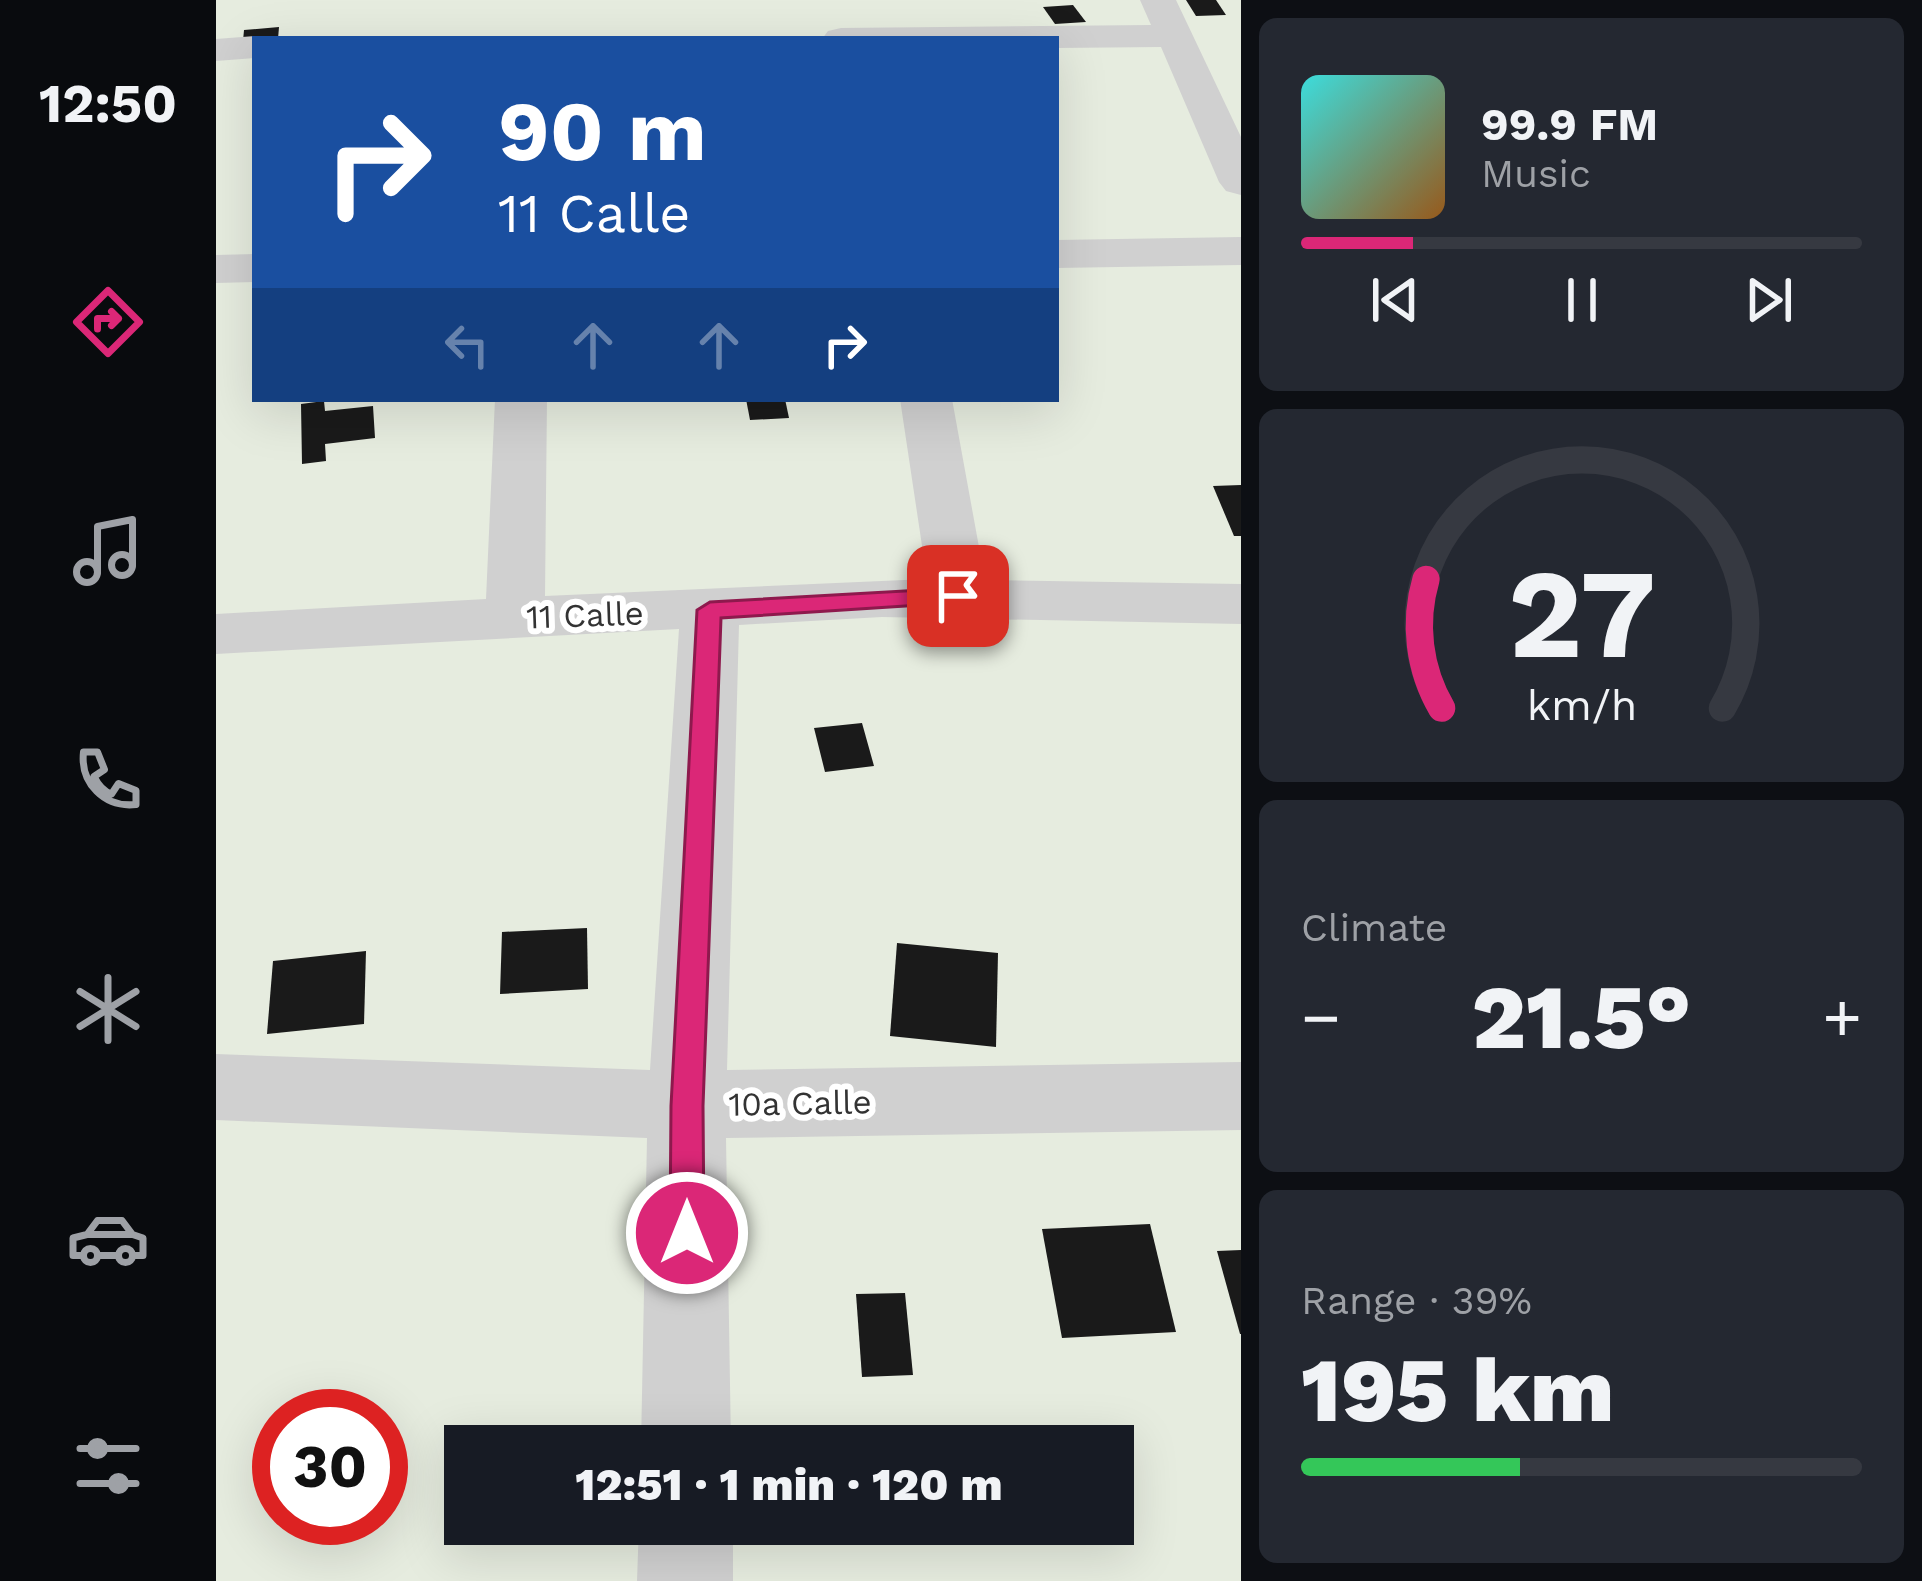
<!DOCTYPE html>
<meta charset="utf-8">
<style>
:root{--surface:#171b24;--page:#242831;--text:#f1f3f6;--muted:#9ea1a6;--line:#363941;--accent:#db2777}
body{margin:0;font-family:"Work Sans",sans-serif;background:var(--page);color:var(--text);height:100vh;display:flex;flex-direction:column;font-size:45px;white-space:nowrap}
*{box-sizing:border-box;margin:0}
p{font-size:39px;color:var(--muted)}
.icon{flex:none;width:66px;height:66px;fill:none;stroke:currentColor;stroke-width:2;stroke-linecap:round;stroke-linejoin:round}
.map{position:relative;flex:1;overflow:hidden}
.sheet{display:flex;flex-direction:column;gap:18px;padding:18px;background:#0d0f14;width:681px}
.sheet>*{flex:none}
.guide{position:absolute;left:36px;top:36px;width:807px;height:366px;border-radius:0px;box-shadow:0 12px 48px #0002;background:#1a4fa0;color:#fff;overflow:hidden}
.speed{position:absolute;left:36px;top:1389px;display:flex;gap:24px;font-size:60px;font-weight:700;text-align:center}
.speed>*{display:grid;place-content:center;width:156px;height:156px;border-radius:50%;background:var(--surface);box-shadow:0 12px 48px #0002;line-height:1}
.speed .limit{border:18px solid #d22;background:#fff;color:#111}
.pin{position:absolute;display:grid;place-items:center;width:102px;height:102px;color:#fff;margin:-51px;border-radius:24px;box-shadow:0 6px 18px #0006}
.me{position:absolute;width:132px;margin:-66px;rotate:0deg;stroke-linejoin:round;filter:drop-shadow(0 0 9px #0008)}
.turn{display:flex;align-items:center;gap:42px;height:252px;padding:0 48px;font-size:54px}
.turn .icon{width:156px;height:156px;stroke-width:2.5}
.turn b{display:block;font-size:84px;line-height:102px}
.lanes{display:flex;align-items:center;height:114px;padding:0 48px;background:#0003;justify-content:center;gap:60px;direction:ltr}
.lanes .off{opacity:.35}
.big{font-size:90px;font-weight:800;line-height:1.1}
.sheet .tile{flex:1;display:flex;flex-direction:column;justify-content:center;gap:18px;min-width:0;padding:0 42px;border-radius:18px;background:var(--page)}
.sheet .dial{align-items:center;gap:0}
.dial svg{height:312px;overflow:visible;fill:none;stroke:var(--line);stroke-width:7;stroke-linecap:round;text-anchor:middle}
.dial text{fill:var(--text);stroke:none}
.song{display:flex;align-items:center;gap:36px}
.cover{width:144px;height:144px;border-radius:18px;background:linear-gradient(135deg,hsl(180 70% 55%),hsl(30 70% 35%))}
.played{height:12px;border-radius:6px;background:linear-gradient(90deg,var(--accent) 20%,var(--line) 20%)}
.keys{display:flex;justify-content:space-around;direction:ltr}
.heat{display:flex;justify-content:space-between;align-items:center;font-size:66px;direction:ltr}
.charge{height:18px;border-radius:9px;background:linear-gradient(90deg,#34c759 39%,var(--line) 0)}
.trip{position:absolute;left:228px;top:1425px;width:690px;height:120px;border-radius:0px;background:var(--surface);box-shadow:0 12px 48px #0002;font-weight:800;line-height:120px;text-align:center}
main{display:flex;flex:1;min-height:0}
.menu{display:flex;flex-direction:column;width:216px;justify-content:space-around;align-items:center;background:#090b0e;color:var(--muted)}
.menu .icon{width:84px;height:84px}
.menu .active{color:var(--accent)}
.menu b{font-size:54px;color:var(--text)}
.map>svg:first-child{display:block}
</style>
<main>
<nav class="menu">
<b>12:50</b>
<svg class="icon active" aria-label="directions" viewBox="0 0 24 24"><path d="M12 3l9 9-9 9-9-9zM9 14v-3h6M13 9l2 2-2 2"/></svg>
<svg class="icon" aria-label="music" viewBox="0 0 24 24"><path d="M9 18V5l10-2v13"/><circle cx="6" cy="18" r="3"/><circle cx="16" cy="16" r="3"/></svg>
<svg class="icon" aria-label="phone" viewBox="0 0 24 24"><path d="M5 4h4l2 5-3 2q2 4 5 5l2-3 5 2v4C11 20 4 13 5 4z"/></svg>
<svg class="icon" aria-label="climate" viewBox="0 0 24 24"><path d="M12 3v18M4 7l16 10M4 17L20 7"/></svg>
<svg class="icon" aria-label="car" viewBox="0 0 24 24"><path d="M5 17H2v-5l4-1 3-4h7l3 4 3 1v5h-3M9 17h6M6 11h13"/><circle cx="7" cy="17" r="2"/><circle cx="17" cy="17" r="2"/></svg>
<svg class="icon" aria-label="filters" viewBox="0 0 24 24"><path d="M4 7h16M4 17h16"/><circle cx="9" cy="7" r="2"/><circle cx="15" cy="17" r="2"/></svg>
</nav>
<div class="map">
<svg width="1025" height="1581" viewBox="0 0 1025 1581">
<rect width="100%" height="100%" fill="#fff"/>
<path fill="#e6ecdf" fill-rule="evenodd" d="M 0,0 L 1025,0 L 1025,1581 L 0,1581 ZM 39,39 L 840,39 L 840,399 L 39,399 ZM 63,1416 L 165,1416 L 165,1518 L 63,1518 ZM 249,1446 L 897,1446 L 897,1524 L 249,1524 Z"/>
<g fill="#1a1a1a">
<path d="M 970,0 L 1000,0 L 1010,15 L 980,16 Z"/>
<path d="M 857,5 L 870,22 L 839,24 L 827,7 Z"/>
<path d="M 63,27 L 62,39 L 27,41 L 28,30 Z"/>
<path d="M 530,399 L 569,399 L 573,418 L 534,420 Z"/>
<path d="M 108,401 L 109,411 L 157,406 L 159,438 L 109,444 L 110,461 L 86,464 L 85,404 Z"/>
<path d="M 1025,485 L 1025,536 L 1018,536 L 997,486 Z"/>
<path d="M 646,723 L 658,766 L 609,772 L 598,728 Z"/>
<path d="M 371,928 L 372,989 L 284,994 L 286,932 Z"/>
<path d="M 681,943 L 782,953 L 780,1047 L 674,1036 Z"/>
<path d="M 150,951 L 148,1024 L 51,1034 L 57,961 Z"/>
<path d="M 934,1224 L 960,1332 L 846,1338 L 826,1229 Z"/>
<path d="M 1025,1250 L 1025,1334 L 1024,1334 L 1001,1251 Z"/>
<path d="M 689,1293 L 697,1375 L 646,1377 L 640,1294 Z"/>
</g>
<g fill="none" stroke-linecap="round" stroke-linejoin="round">
<g fill="#d0d0d0" fill-rule="evenodd">
<path d="M 924,0 L 960,0 L 1025,137 L 1025,195 L 1010,191 L 1003,182 L 945,47 L 840,48 L 840,39 L 606,39 L 612,31 L 625,28 L 935,25 Z"/>
<path d="M 39,36 L 53,39 L 39,39 L 39,58 L 0,61 L 0,39 Z"/>
<path d="M 1025,237 L 1025,265 L 840,268 L 840,240 Z"/>
<path d="M 39,254 L 39,282 L 0,283 L 0,255 Z"/>
<path d="M 279,399 L 331,399 L 329,596 L 711,579 L 684,399 L 736,399 L 769,580 L 1025,584 L 1025,624 L 666,617 L 523,625 L 511,1070 L 1025,1062 L 1025,1130 L 510,1138 L 515,1446 L 425,1446 L 431,1138 L 0,1120 L 0,1054 L 434,1070 L 463,629 L 0,654 L 0,614 L 270,599 Z"/>
<path d="M 423,1524 L 517,1524 L 517,1581 L 421,1581 Z"/>
</g>
</g>
<path fill="#db2777" stroke="#8e194d" stroke-width="3" d="M 742,588 L 755,596 L 751,602 L 505,618 L 487,1106 L 488,1233 L 483,1244 L 471,1249 L 459,1244 L 454,1233 L 455,1106 L 481,610 L 494,602 Z"/>
<g text-anchor="middle" dominant-baseline="central" stroke-width="12" stroke-linejoin="round" paint-order="stroke">
<g font-size="33" fill="#333" stroke="#fff">
<text transform="translate(369 615) rotate(-2)">11 Calle</text>
<text transform="translate(584 1103) rotate(-1)">10a Calle</text>
</g>
</g>
</svg>
<div class="speed"><div class="limit">30</div></div>
<div class="pin" style="left:742px;top:596px;background:#d93025"><svg class="icon" aria-label="arrive" viewBox="0 0 24 24"><path d="M6 21V4h12l-3 4 3 4H6"/></svg></div>
<svg class="me" style="left:471px;top:1233px" viewBox="-20 -20 40 40"><circle r="17" fill="#db2777" stroke="#fff" stroke-width="3"/><path d="M0-11L8 9 0 5-8 9z" fill="#fff"/></svg>
<div class="trip">12:51 · 1 min · 120 m</div>
<div class="guide">
<div class="turn"><svg class="icon" aria-label="right" viewBox="0 0 24 24"><path d="M7 20v-9h11M14 6l5 5-5 5"/></svg><div><b>90 m</b>11 Calle</div></div>
<div class="lanes"><svg class="icon off" aria-label="left" viewBox="0 0 24 24"><path d="M17 20v-9H6M10 6l-5 5 5 5"/></svg><svg class="icon off" aria-label="ahead" viewBox="0 0 24 24"><path d="M12 20V5M6 11l6-6 6 6"/></svg><svg class="icon off" aria-label="ahead" viewBox="0 0 24 24"><path d="M12 20V5M6 11l6-6 6 6"/></svg><svg class="icon" aria-label="right" viewBox="0 0 24 24"><path d="M7 20v-9h11M14 6l5 5-5 5"/></svg></div>
</div>
</div>
<section class="sheet">
<div class="tile">
<div class="song"><i class="cover"></i><div><b>99.9 FM</b><p>Music</p></div></div>
<div class="played"></div>
<div class="keys"><svg class="icon" aria-label="previous" viewBox="0 0 24 24"><path d="M18 5L8 12l10 7zM5 5v14"/></svg><svg class="icon" aria-label="pause" viewBox="0 0 24 24"><path d="M8 5v14M16 5v14"/></svg><svg class="icon" aria-label="next" viewBox="0 0 24 24"><path d="M6 5l10 7-10 7zM19 5v14"/></svg></div>
</div>
<div class="tile dial"><svg viewBox="0 0 100 80">
<path d="M14 69A42 42 0 1 1 86 69"/>
<path d="M14 69A42 42 0 0 1 10 36" stroke="#db2777"/>
<text x="50" y="56" font-size="32" font-weight="700">27</text>
<text x="50" y="72" font-size="11">km/h</text>
</svg></div>
<div class="tile"><p>Climate</p>
<div class="heat"><a>−</a><b class="big">21.5°</b><a>+</a></div>
</div>
<div class="tile"><p>Range · 39%</p><b class="big">195 km</b><div class="charge"></div></div>
</section>
</main>
